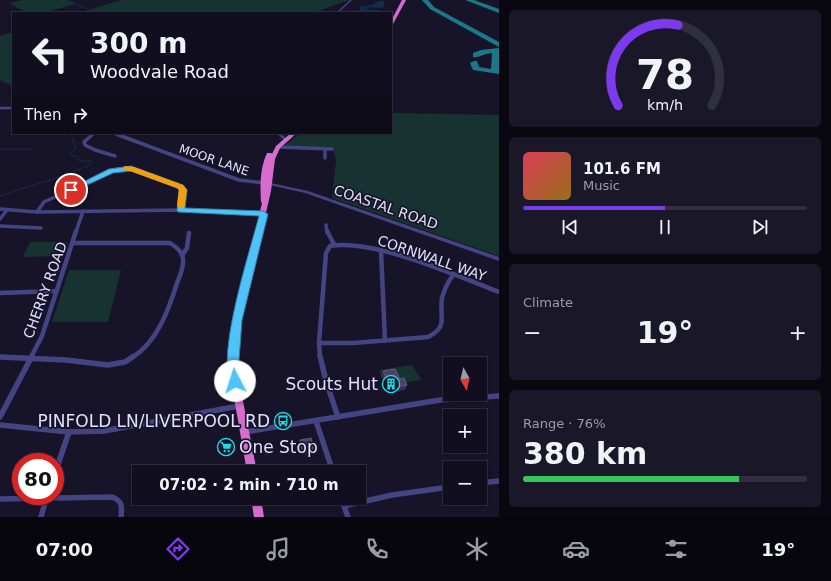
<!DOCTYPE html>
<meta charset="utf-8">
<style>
:root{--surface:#110f1f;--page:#1a1828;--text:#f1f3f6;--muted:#9c9ca4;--line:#302f3d;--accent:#7c3aed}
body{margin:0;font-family:"DejaVu Sans",sans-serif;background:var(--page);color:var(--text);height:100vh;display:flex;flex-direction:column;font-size:15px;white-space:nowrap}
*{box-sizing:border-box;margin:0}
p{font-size:13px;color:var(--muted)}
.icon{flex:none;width:22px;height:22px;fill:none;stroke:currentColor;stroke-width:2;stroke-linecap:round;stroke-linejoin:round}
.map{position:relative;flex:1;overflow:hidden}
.details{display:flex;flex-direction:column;gap:10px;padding:10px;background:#090811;width:332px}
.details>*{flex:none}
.banner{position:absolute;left:12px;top:12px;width:380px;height:122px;border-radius:0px;box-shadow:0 1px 3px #0004,0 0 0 1px var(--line);background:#110f1f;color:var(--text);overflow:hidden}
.needle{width:26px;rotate:172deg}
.fabs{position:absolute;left:443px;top:357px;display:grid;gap:8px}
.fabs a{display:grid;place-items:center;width:44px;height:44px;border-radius:0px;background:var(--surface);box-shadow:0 1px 3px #0004,0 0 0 1px var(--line);font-size:20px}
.speed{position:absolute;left:12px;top:453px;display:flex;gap:8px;font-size:20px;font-weight:700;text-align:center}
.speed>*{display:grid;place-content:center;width:52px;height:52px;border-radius:50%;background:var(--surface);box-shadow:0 1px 3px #0004,0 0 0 1px var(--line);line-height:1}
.speed .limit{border:6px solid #d22;background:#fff;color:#111}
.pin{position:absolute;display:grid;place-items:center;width:34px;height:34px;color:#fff;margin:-17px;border:2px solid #fff;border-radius:50%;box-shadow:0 1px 4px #0007}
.me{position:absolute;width:44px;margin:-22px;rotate:355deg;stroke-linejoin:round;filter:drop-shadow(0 0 3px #0008)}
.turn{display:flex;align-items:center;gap:14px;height:84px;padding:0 12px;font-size:18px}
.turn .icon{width:52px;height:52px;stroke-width:2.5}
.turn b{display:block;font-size:28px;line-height:34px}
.then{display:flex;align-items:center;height:38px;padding:0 12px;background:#0003;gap:8px;font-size:15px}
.big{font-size:30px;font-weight:800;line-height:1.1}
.details .tile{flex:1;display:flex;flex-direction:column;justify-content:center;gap:6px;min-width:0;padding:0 14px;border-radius:6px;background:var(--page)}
.details .dial{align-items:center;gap:0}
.dial svg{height:104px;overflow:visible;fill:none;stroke:var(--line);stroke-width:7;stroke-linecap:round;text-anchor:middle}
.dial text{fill:var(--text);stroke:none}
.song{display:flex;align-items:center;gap:12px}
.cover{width:48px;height:48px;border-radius:6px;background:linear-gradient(135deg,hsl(350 70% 55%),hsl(40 70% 35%))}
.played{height:4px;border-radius:2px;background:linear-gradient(90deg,var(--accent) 50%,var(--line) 50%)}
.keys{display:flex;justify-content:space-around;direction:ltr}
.heat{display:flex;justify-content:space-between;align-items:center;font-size:22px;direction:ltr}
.charge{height:6px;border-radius:3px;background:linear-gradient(90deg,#34c759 76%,var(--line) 0)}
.trip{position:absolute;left:132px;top:465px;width:234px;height:40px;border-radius:0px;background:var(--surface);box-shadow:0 1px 3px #0004,0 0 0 1px var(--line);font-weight:800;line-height:40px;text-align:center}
.dock{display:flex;height:64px;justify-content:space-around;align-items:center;background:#07060c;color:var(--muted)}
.dock .icon{width:28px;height:28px}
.dock .current{color:var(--accent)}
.dock b{font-size:18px;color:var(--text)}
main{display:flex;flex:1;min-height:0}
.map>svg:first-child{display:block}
</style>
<main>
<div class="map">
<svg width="499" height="517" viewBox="0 0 499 517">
<rect width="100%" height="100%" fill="#171429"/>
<g fill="#173331">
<path d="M 22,0 L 67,0 L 75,4 L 43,13 L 27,13 L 9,3 Z"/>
<path d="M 121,0 L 349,0 L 313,13 L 79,13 Z"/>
<path d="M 13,32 L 13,86 L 0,80 L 0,36 Z"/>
<path d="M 391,113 L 499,115 L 499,256 L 332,198 L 336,160 L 333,149 L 282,147 L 301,133 L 391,133 Z"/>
<path d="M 30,242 L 68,242 L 62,256 L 23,257 Z"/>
<path d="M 69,270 L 121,270 L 108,322 L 52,322 Z"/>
<path d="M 412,365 L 421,380 L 402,383 L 381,376 L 379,370 Z"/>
</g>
<path fill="#152c4c" d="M 379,1 L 385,1 L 383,8 L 370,7 L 365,8 L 370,10 L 382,10 C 374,15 364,13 354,11 L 360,10 L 360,7 C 365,6 375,5 379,1 Z"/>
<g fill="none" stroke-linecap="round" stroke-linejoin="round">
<g stroke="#152c4c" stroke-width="1">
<path d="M 67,0 L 87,9"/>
<path d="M 146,7 L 160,13"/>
<path d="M 0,109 L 13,109"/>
<path d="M 0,149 L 32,149"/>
<path d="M 0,196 C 31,185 62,178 92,164 L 91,161 L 79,161 L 78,157 L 70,155 L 76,148 L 71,135 L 73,133"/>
</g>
<g fill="#1b7888" fill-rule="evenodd">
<path d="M 422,0 L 428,0 L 434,7 L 499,42 L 499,47 L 430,9 Z"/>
<path d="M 465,0 L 474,0 L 499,9 L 499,13 Z"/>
<path d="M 499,48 L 499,74 L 473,70 L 470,63 L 474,61 L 477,61 L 479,67 L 491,69 L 492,53 C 486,53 479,58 473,57 L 473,53 L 481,50 Z"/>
</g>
<g stroke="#444483" stroke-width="2.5">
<path d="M 0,108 L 13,108"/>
<path d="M 114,133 L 119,135"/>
<path d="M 92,135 L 94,133"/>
</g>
<g stroke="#444483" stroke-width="3.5">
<path d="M 93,134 L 84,142 L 85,145 L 95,150 L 115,156"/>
<path d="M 116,134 L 239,180 L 264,183"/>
<path d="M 278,147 L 332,149"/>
<path d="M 325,149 L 325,158"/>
<path d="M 0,209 L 37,212 L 181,210 L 263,214"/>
<path d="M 37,212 L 44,202 L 112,171 L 131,169 L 180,187 L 183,190 L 181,210"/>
<path d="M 0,219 L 7,210"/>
<path d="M 326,225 L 327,232"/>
<path d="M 0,226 L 41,228"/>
<path d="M 76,232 L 83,211"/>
</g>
<g stroke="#444483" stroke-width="4.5">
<path d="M 327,231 L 334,244"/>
<path d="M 73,243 L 170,243 C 176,247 182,251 183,259 C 184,267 180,276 177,283 C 169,309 157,342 133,357"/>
<path d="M 381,250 L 385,341"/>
<path d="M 183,254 L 187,248 L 189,233"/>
<path d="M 0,293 L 57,291"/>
<path d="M 319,343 L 353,343 L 428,337 C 449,327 439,316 442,298 C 444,290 448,282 453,275"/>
<path d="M 31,357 L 42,336 L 76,231"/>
<path d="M 320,357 L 319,343 L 326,253 L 330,246 C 375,239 455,275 499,292"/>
</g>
<g stroke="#444483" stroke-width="5.5">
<path d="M 320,356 L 326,381 L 338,417"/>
<path d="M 0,357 L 66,360 L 108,365 L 125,362 L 134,356"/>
<path d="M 0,417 L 32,356"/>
<path d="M 316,421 L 333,472"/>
<path d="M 0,425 L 69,432 L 104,431 L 239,406"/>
<path d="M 245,432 L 440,400 L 499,396"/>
<path d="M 55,473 L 69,432"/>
<path d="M 480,483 L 499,481"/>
<path d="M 341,498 L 348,517"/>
<path d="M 0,499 L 112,497 C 123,501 122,507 121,517"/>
<path d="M 344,506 L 392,495 L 450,487"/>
<path d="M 41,517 L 47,496"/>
</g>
<g fill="#444483" fill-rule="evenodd">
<path d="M 350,0 L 352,0 L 338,13 L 336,13 Z"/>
<path d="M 276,133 L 280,133 L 287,139 L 286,140 L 284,140 Z"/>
<path d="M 265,182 L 266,182 L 308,191 L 499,257 L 499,261 L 305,193 L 265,184 Z"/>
</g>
<g fill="#d66cce" fill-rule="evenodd">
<path d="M 402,0 L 406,0 L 393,24 L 391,25 L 391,21 Z"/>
<path d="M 291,133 L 297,133 L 280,148 L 275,159 L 271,191 L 241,320 L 237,360 L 239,381 L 257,472 L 247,472 L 231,381 L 229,360 L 233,320 L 262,203 L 261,202 C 260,186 260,168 267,153 L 271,153 L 272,154 L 276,146 Z"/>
<path d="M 251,498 L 261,498 L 264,517 L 254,517 Z"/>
</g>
</g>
<g fill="#352f55">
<path d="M 383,371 L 400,379 L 407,385 L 405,390 L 389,392 L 381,376 Z"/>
<path d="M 300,440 L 314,448 L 313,451 L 307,452 L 306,454 L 302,455 L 299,443 Z"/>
</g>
<g fill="#484267" stroke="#605b7e">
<path d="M 395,369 L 400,379 L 404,378 L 407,385 L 391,388 L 383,371 Z"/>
<path d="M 311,438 L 314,448 L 306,449 L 307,452 L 303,452 L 300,440 Z"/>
</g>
<path fill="#4fc3f7" stroke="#337fa1" d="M 131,166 L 183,185 L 187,190 L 185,208 L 263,211 L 268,214 L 242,320 L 239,360 L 241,381 L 239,385 L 235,386 L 231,385 C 216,354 250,251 259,216 L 178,212 L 177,210 L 179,190 L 177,188 L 131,171 L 113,173 L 74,191 L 68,191 L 67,190 L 109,169 Z"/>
<path fill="#f59e0b" d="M 125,166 L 134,167 L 183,185 L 187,190 L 184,208 L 179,208 L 177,206 L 179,190 L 177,188 L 130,171 L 123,170 L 122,169 Z"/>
<defs>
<g id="building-ring" transform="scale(0.9)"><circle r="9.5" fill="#171429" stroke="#1fdbe8" stroke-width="1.5"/><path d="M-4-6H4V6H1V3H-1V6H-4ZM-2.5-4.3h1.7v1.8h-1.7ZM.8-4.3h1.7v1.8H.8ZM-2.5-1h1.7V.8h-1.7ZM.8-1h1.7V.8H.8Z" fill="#1fdbe8"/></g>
<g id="bus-ring" transform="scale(0.9)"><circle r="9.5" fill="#171429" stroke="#1fdbe8" stroke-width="1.5"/><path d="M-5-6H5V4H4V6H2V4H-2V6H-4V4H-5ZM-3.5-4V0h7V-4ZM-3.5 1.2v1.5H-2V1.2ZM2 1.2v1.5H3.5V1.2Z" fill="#1fdbe8"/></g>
<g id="supermarket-ring" transform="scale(0.9)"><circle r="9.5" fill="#171429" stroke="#1fdbe8" stroke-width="1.5"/><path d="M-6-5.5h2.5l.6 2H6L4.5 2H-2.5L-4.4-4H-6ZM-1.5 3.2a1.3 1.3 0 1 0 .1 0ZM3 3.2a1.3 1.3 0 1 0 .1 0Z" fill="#1fdbe8"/></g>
</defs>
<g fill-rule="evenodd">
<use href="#building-ring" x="391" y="384"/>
<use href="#bus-ring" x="283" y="421"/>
<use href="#supermarket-ring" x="226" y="447"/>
</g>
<g text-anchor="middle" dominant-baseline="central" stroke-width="3.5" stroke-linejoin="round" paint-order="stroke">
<g font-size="12" fill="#e2dffc" stroke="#171429">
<text transform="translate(214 160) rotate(19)">MOOR LANE</text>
</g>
<g font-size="14" fill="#e2dffc" stroke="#171429">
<text transform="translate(386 207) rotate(19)">COASTAL ROAD</text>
<text transform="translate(432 258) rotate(19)">CORNWALL WAY</text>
<text transform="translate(45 290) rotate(-70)">CHERRY ROAD</text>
</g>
<g font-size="17" fill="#e2dffc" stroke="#171429" text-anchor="end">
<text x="378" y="384">Scouts Hut</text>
<text x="270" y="421">PINFOLD LN/LIVERPOOL RD</text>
<text x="239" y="447" text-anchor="start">One Stop</text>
</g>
</g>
</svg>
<div class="fabs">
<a><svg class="needle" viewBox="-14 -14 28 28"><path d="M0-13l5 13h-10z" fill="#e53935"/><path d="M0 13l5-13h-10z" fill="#9c9ca4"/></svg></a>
<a>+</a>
<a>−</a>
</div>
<div class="speed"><div class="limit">80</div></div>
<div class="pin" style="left:71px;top:190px;background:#d93025"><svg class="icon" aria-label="arrive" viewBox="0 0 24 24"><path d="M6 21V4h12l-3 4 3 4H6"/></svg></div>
<svg class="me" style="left:235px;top:381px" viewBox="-20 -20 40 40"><circle r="19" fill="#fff"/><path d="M0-13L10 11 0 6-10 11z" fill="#4fc3f7"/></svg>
<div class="trip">07:02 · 2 min · 710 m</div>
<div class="banner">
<div class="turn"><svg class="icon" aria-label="left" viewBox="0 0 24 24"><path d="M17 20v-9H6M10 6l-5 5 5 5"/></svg><div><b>300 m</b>Woodvale Road</div></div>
<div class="then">Then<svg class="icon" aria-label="right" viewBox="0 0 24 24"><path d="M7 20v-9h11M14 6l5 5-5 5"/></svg></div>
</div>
</div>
<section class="details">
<div class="tile dial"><svg viewBox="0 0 100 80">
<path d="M14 69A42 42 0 1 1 86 69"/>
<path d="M14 69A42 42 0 0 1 60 7" stroke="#7c3aed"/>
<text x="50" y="56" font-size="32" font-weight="700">78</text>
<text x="50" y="72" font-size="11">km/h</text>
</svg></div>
<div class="tile">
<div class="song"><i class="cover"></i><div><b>101.6 FM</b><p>Music</p></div></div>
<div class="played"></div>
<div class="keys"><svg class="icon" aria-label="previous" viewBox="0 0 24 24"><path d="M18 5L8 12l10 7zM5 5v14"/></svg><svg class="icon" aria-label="pause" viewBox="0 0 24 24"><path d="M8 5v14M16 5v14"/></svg><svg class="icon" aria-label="next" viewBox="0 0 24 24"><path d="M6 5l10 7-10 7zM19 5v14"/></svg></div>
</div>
<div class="tile"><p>Climate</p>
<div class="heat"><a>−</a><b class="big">19°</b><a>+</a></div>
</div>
<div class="tile"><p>Range · 76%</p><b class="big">380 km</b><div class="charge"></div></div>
</section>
</main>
<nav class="dock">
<b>07:00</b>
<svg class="icon current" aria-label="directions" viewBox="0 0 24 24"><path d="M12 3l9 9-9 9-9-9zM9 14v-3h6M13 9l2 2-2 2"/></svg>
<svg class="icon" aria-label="music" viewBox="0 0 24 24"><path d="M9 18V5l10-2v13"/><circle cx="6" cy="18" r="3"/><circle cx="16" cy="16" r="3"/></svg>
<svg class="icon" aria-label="phone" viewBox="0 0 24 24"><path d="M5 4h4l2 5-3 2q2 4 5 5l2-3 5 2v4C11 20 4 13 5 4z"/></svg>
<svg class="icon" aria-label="climate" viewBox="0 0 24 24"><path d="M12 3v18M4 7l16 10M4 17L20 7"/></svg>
<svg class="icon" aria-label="car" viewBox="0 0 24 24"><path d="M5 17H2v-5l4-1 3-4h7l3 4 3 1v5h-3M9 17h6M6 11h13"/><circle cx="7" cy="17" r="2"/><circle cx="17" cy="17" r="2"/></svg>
<svg class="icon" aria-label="filters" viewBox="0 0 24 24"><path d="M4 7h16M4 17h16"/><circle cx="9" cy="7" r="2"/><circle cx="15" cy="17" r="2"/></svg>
<b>19°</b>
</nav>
